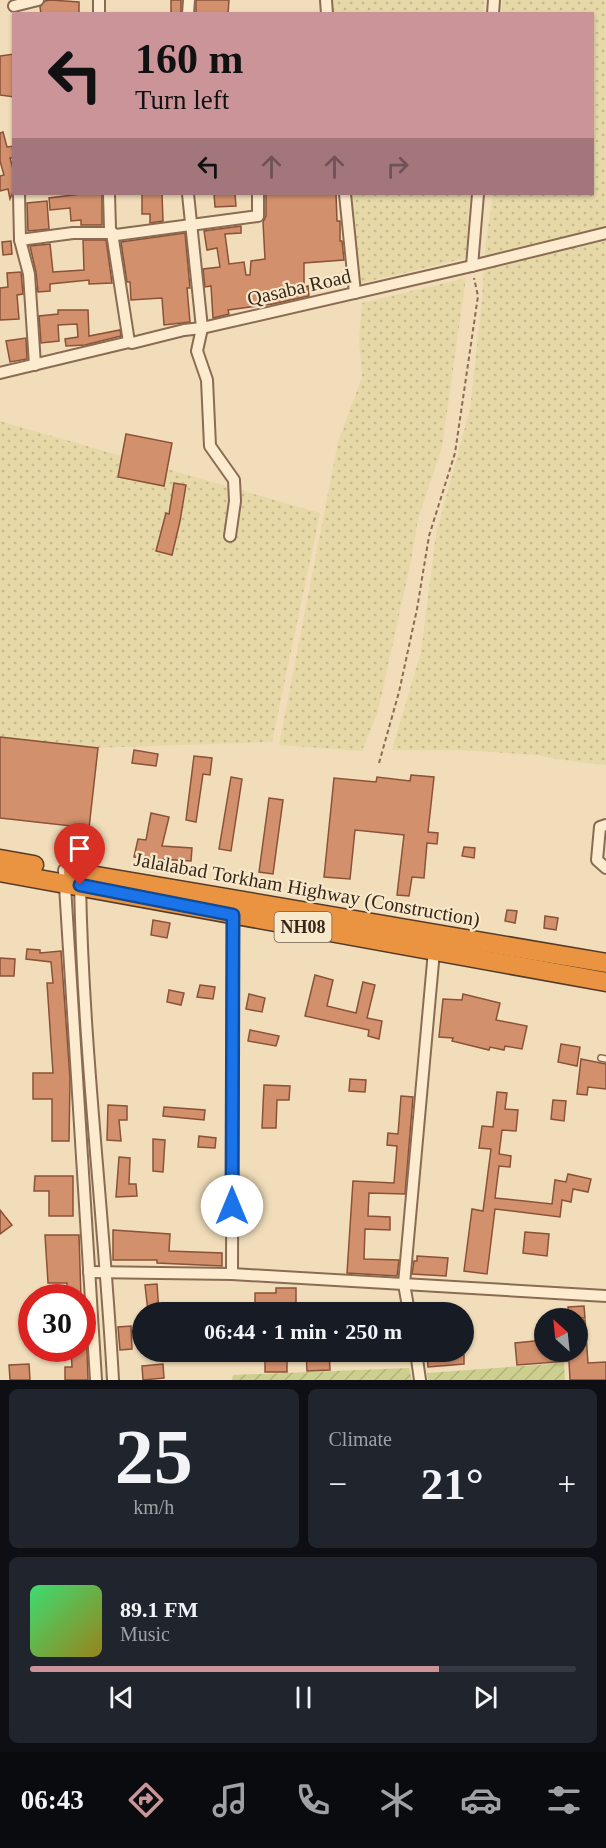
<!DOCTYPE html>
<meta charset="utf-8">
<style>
:root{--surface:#171b24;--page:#20242c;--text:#f1f3f6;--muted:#9ea1a6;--line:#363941;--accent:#cb9499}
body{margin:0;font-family:"Times New Roman",serif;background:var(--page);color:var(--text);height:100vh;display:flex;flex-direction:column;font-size:22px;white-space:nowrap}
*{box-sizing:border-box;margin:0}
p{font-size:20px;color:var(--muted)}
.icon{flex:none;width:33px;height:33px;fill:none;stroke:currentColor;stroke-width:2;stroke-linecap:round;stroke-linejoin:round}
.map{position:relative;height:1380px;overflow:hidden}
.sheet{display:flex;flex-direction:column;gap:9px;padding:9px;background:#0d0f14;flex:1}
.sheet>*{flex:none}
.hud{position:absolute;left:12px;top:12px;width:582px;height:183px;border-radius:0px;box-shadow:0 2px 4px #0004;background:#cb9499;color:#111;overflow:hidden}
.needle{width:39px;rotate:333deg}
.tools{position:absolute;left:534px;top:1308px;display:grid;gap:12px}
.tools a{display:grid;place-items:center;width:54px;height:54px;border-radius:50%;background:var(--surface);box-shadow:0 2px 4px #0004;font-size:30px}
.speed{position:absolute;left:18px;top:1284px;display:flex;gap:12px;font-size:30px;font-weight:700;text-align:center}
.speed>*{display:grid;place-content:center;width:78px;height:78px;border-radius:50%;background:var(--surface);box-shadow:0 2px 4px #0004;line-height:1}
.speed .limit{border:9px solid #d22;background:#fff;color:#111}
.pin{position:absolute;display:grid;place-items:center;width:51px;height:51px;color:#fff;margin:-62px -26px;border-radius:50% 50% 50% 0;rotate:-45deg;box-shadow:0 0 6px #0007}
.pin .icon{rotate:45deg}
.me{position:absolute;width:66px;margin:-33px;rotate:0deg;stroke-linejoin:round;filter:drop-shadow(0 0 4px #0008)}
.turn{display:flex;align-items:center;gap:21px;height:126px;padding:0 24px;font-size:27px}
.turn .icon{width:78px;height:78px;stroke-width:2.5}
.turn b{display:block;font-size:42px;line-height:51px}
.lanes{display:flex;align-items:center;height:57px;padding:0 24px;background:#0003;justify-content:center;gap:30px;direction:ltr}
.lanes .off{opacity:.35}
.big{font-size:45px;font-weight:800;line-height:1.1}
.sheet .tile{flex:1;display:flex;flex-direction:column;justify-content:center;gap:9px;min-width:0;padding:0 21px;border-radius:9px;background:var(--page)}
.sheet .dial{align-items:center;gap:0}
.dial b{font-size:78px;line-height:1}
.song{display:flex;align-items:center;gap:18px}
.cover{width:72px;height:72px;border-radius:9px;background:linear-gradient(135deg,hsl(140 70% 55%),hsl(50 70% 35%))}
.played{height:6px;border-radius:3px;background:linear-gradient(90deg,var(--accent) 75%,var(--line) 75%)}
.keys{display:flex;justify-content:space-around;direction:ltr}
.heat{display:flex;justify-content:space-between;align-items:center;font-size:33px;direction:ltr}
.sheet .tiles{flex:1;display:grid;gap:9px;grid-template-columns:1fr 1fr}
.tile:last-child{grid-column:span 2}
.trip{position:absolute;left:132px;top:1302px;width:342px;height:60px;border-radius:30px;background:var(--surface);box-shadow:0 2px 4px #0004;font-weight:800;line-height:60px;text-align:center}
.tab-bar{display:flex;height:96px;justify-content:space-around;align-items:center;background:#090b0e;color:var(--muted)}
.tab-bar .icon{width:42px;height:42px}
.tab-bar .current{color:var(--accent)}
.tab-bar b{font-size:27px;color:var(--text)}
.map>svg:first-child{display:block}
</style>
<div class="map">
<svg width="606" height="1380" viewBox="0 0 606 1380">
<defs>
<pattern id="farmland-dots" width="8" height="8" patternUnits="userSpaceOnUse" patternTransform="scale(1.5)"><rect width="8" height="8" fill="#e7d8a7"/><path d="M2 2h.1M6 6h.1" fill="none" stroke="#c7b98f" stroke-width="1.8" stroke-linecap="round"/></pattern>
<pattern id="garden-furrows" width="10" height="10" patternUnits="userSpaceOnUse" patternTransform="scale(1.5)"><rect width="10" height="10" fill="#cccf8e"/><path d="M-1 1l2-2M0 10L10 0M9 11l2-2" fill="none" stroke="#b0b27a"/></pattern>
</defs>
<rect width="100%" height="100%" fill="#f1ddba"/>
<g fill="url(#farmland-dots)">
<path d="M 328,0 L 484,0 L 483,14 L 329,13 Z"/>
<path d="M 502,0 L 606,0 L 606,765 L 576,762 L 536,755 L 459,750 L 392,750 L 421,652 L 436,534 L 470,409 L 481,310 L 486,241 L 493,194 L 592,194 L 592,14 L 502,13 Z"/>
<path d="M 348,194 L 470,194 L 466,258 L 358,284 Z"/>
<path d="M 466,278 L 442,447 L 418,519 L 411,561 L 378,711 L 362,751 L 279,745 L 338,442 L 362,377 L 359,340 L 362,303 Z"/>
<path d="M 0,421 L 320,513 L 272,742 L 92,748 L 0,738 Z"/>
</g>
<g fill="url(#garden-furrows)">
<path d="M 564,1363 L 565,1380 L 428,1380 L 427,1373 Z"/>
<path d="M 409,1368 L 412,1380 L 232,1380 L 233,1375 Z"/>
</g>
<g fill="#d3906d" stroke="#8a5237" stroke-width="1.5">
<path d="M 51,0 L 79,2 L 79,14 L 41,14 L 40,7 L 45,1 Z"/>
<rect x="171" y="0" width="10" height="14"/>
<path d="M 196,0 L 229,0 L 228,14 L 196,14 Z"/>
<path d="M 14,54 L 14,97 L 0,95 L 0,56 Z"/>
<path d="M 3,132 L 7,147 L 14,146 L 14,158 L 10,158 L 14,172 L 14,189 L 10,199 L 8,189 L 0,191 L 0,176 L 4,175 L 0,161 L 0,133 Z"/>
<path d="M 81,194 L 102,194 L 102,225 L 81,225 L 81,220 L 71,221 L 70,208 L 50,210 L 49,198 Z"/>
<path d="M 142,194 L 162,194 L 163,221 L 150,223 L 150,214 L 142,214 Z"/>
<path d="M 214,194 L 235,194 L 236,206 L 215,207 Z"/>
<path d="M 266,194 L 336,194 L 337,221 L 340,221 L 340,241 L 342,241 L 344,260 L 304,263 L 304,287 L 308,286 L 309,296 L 273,304 L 228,310 L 229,314 L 213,318 L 211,286 L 205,287 L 203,269 L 220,267 L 217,248 L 207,250 L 204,231 L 241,226 L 241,233 L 225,234 L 229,264 L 244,262 L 246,275 L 250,275 L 251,261 L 265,259 L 263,222 L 266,216 Z"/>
<path d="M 47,201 L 49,229 L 28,231 L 27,203 Z"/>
<path d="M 185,233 L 190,288 L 187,288 L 190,322 L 164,325 L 162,298 L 131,300 L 130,282 L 127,282 L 121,242 Z"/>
<path d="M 83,240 L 106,240 L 112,283 L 89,284 L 89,280 L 50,284 L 50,291 L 38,292 L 36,272 L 30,246 L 50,244 L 53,272 L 84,270 Z"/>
<path d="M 11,241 L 12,254 L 3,255 L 2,242 Z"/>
<path d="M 21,272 L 23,294 L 17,295 L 19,319 L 0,320 L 0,288 L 8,287 L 7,273 Z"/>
<path d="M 58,310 L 88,310 L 89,336 L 120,330 L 121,336 L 85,345 L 66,346 L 65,339 L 78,337 L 77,324 L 58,325 L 59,341 L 41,343 L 39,316 L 58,314 Z"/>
<path d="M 26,338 L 27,359 L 10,362 L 6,341 Z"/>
<path d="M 126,434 L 172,443 L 164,486 L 118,477 Z"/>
<path d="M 174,483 L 186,485 L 180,521 L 172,555 L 156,551 L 166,513 L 169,514 Z"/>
<path d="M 0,737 L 98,748 L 89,828 L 0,818 Z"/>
<path d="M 134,750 L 158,754 L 156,766 L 132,763 Z"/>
<path d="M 194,756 L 212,758 L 210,775 L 203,774 L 196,822 L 186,820 Z"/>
<path d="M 411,775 L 434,777 L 428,832 L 438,833 L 437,844 L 427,843 L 424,878 L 412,877 L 409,896 L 397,895 L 404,835 L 355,830 L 350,879 L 324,877 L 334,778 L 376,782 L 377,777 L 410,781 Z"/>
<path d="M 231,777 L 242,779 L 231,851 L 219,849 Z"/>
<path d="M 269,798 L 283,800 L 273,874 L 259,872 Z"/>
<path d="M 151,813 L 169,817 L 162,846 L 192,848 L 191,861 L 159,859 L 159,862 L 134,857 L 138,839 L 146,840 Z"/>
<path d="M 464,847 L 475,848 L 474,858 L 462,856 Z"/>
<path d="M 507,910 L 517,911 L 515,923 L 505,921 Z"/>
<path d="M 545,916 L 558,918 L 556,930 L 544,928 Z"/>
<path d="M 153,920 L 170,923 L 167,938 L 151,935 Z"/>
<path d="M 27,949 L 40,950 L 40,953 L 61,951 L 70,1078 L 69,1141 L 52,1141 L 52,1099 L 33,1099 L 33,1073 L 53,1073 L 47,983 L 53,983 L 51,962 L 26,959 Z"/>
<path d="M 0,958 L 15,959 L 14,976 L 0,976 Z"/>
<path d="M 315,975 L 333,980 L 327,1006 L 356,1013 L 363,982 L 375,985 L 367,1018 L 382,1021 L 379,1039 L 368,1036 L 369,1030 L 305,1016 Z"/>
<path d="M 200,985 L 215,987 L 213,999 L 197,997 Z"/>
<path d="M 169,990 L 184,993 L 181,1005 L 167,1002 Z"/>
<path d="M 249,994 L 265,998 L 262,1012 L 246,1009 Z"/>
<path d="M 463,994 L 500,1003 L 496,1020 L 527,1026 L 522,1049 L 505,1046 L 504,1050 L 490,1047 L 489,1050 L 452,1041 L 453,1038 L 439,1037 L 443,999 L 462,1000 Z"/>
<path d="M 250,1030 L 279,1036 L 276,1046 L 248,1041 Z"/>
<path d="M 561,1044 L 580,1047 L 577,1066 L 558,1062 Z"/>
<path d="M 581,1059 L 606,1064 L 606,1089 L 588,1087 L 587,1095 L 577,1094 Z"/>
<path d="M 350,1079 L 366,1080 L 365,1092 L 349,1091 Z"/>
<path d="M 264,1085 L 290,1086 L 289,1100 L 277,1100 L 276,1128 L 262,1128 Z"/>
<path d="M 497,1092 L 507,1093 L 505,1109 L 518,1110 L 516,1131 L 502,1130 L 499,1154 L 511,1156 L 510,1167 L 499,1166 L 495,1198 L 552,1204 L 555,1180 L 566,1182 L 568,1174 L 591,1179 L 588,1192 L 573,1189 L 571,1202 L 562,1200 L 560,1217 L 495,1209 L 487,1274 L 464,1271 L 472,1209 L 483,1211 L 491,1149 L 479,1148 L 482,1126 L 493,1127 Z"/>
<path d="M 401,1096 L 413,1097 L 405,1194 L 369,1193 L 368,1216 L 390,1217 L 390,1230 L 365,1229 L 364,1259 L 399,1260 L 397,1276 L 347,1273 L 353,1181 L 394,1183 L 397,1146 L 387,1145 L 388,1133 L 398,1134 Z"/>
<path d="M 553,1100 L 566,1101 L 564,1121 L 551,1119 Z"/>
<path d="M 108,1105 L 127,1106 L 127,1120 L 119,1120 L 121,1141 L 107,1140 Z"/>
<path d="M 164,1107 L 205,1110 L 204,1120 L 163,1116 Z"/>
<path d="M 199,1136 L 216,1138 L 215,1148 L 198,1147 Z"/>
<path d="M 153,1139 L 165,1140 L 163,1172 L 153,1171 Z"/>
<path d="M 119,1157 L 130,1158 L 129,1184 L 136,1184 L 137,1196 L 116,1197 Z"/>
<path d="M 35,1176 L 73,1176 L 73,1216 L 49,1216 L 49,1191 L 34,1191 Z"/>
<path d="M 0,1210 L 12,1225 L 0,1234 Z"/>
<path d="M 113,1230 L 170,1234 L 169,1251 L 222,1253 L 222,1266 L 157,1263 L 157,1260 L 113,1260 Z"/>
<path d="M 525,1232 L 549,1234 L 547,1256 L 523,1253 Z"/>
<path d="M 45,1235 L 79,1235 L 81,1298 L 67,1298 L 67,1283 L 48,1283 Z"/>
<path d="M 417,1256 L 448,1258 L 446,1276 L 412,1274 L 414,1261 L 417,1261 Z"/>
<path d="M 157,1284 L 159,1312 L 148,1312 L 145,1285 Z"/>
<path d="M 276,1288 L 296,1288 L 296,1312 L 255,1312 L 255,1293 L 276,1293 Z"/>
<path d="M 584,1306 L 585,1318 L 569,1318 L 568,1307 Z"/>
<path d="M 578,1320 L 585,1320 L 588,1363 L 606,1362 L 606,1380 L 570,1380 L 569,1361 L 517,1365 L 515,1343 L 544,1340 L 544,1352 L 578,1352 Z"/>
<path d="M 131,1326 L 132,1349 L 120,1350 L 118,1327 Z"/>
<path d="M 71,1348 L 87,1348 L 88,1380 L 65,1380 L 65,1367 L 72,1367 Z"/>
<rect x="265" y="1352" width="22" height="20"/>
<path d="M 306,1352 L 329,1352 L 330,1370 L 307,1371 Z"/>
<path d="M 427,1352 L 438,1352 L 438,1356 L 464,1355 L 464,1364 L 428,1367 Z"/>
<path d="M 29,1364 L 30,1380 L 10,1380 L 9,1365 Z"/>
<path d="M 163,1364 L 164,1378 L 143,1380 L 142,1366 Z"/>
</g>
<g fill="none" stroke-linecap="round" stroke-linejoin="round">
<g stroke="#896c53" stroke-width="8">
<path id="lane" d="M 601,1058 L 606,1059"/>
</g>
<g stroke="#896c53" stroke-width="14">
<g id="street">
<path d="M 99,0 L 99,14"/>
<path d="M 326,0 L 327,14"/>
<path d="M 14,6 L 38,0"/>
<path d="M 188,14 L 189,0"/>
<path d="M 493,14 L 494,0"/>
<path d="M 19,194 L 20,240 L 29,274 L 35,365"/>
<path d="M 109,194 L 110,229 L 112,233 L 129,342"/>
<path d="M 188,194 L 202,328 L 197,351 L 207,380 L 210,446 L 234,480 L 235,501 L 230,536"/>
<path d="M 345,194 L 355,293"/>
<path d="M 20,240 L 73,233 L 112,233 L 116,235 L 258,216 L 258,194"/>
<path d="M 472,266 L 478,194"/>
<path d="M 0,373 L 129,342 L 132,343 L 184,330 L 202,328 L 472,266 L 606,233"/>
<path d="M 606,825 L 600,827 L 597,860 L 606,868"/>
<path d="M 64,870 L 96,1380"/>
<path d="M 80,883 C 83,1049 104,1214 113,1380"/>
<path d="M 89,1272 L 232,1274 L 233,915"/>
<path d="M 232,1274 L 606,1296"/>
<path d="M 409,1312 L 404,1284 L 434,951"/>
<path d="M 416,1352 L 420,1380"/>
</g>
</g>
<g stroke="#563b29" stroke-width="21">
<g id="highway">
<path d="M 0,859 L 34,865"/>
<path d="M 0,872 L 606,982"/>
<path d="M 73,872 L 606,963"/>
</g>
</g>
<path stroke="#896c53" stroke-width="2" stroke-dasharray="4.5 3" stroke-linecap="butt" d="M 379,763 L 399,692 L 417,609 L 429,536 L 455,453 L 478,296 L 474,278"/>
<use href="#lane" stroke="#fcebce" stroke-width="5"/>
<use href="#street" stroke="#fcebce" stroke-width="10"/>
<use href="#highway" stroke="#ea9442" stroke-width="18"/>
</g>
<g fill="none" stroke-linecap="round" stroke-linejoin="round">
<g stroke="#114b97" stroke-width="15">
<path id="route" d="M 80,885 L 233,915 L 232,1206"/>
</g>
<use href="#route" stroke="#1a73e8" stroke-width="10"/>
</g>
<g text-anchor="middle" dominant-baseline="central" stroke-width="4.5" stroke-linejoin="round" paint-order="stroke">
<rect fill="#f8e8ca" stroke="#71604f" stroke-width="1.5" x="274.5" y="912" width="57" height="30" rx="4.5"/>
<g font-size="18" font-weight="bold" fill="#37261a">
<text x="303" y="927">NH08</text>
</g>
<g font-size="20" fill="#37261a" stroke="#f8e8ca">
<text transform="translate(299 287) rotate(-13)">Qasaba Road</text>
<text transform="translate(307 889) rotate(10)">Jalalabad Torkham Highway (Construction)</text>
</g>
</g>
</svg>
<div class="tools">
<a><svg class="needle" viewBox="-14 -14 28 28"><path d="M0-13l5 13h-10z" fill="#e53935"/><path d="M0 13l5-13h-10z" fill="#9ea1a6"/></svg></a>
</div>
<div class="speed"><div class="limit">30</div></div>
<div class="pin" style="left:80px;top:885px;background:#d93025"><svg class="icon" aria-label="arrive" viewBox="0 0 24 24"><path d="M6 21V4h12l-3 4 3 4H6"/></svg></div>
<svg class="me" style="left:232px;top:1206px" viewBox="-20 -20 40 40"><circle r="19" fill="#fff"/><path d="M0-13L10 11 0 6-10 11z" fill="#1a73e8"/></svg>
<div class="trip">06:44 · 1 min · 250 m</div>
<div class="hud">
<div class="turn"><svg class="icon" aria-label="left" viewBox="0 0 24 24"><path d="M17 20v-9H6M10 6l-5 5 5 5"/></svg><div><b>160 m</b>Turn left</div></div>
<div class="lanes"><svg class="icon" aria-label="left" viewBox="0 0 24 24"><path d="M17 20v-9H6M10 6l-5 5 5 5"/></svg><svg class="icon off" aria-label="ahead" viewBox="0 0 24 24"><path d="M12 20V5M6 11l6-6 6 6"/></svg><svg class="icon off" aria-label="ahead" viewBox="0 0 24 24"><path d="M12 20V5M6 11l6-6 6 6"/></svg><svg class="icon off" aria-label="right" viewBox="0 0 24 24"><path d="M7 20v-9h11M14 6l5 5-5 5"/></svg></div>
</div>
</div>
<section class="sheet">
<div class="tiles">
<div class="tile dial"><b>25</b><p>km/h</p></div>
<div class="tile"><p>Climate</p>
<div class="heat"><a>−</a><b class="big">21°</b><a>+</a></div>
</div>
<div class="tile">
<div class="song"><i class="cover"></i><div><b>89.1 FM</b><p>Music</p></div></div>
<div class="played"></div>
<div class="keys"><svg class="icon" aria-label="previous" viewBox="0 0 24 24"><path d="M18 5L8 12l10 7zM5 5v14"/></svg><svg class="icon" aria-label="pause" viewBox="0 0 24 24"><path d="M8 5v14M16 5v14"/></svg><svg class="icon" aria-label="next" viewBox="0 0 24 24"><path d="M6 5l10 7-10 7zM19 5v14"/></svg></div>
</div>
</div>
</section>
<nav class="tab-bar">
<b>06:43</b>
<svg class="icon current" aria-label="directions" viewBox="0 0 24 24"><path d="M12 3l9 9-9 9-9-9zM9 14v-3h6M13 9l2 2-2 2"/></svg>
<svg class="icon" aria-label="music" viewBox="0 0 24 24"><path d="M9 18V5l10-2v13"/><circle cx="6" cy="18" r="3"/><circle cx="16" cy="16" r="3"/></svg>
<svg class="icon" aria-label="phone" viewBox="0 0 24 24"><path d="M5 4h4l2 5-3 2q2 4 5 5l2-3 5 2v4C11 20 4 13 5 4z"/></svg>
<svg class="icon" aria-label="climate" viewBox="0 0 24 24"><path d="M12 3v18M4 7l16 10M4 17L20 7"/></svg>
<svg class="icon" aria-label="car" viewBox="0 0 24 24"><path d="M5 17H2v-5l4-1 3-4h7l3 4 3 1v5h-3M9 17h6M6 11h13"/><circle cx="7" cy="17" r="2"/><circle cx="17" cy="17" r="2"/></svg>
<svg class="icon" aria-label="filters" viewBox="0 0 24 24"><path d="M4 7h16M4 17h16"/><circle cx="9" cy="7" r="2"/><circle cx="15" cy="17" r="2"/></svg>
</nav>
